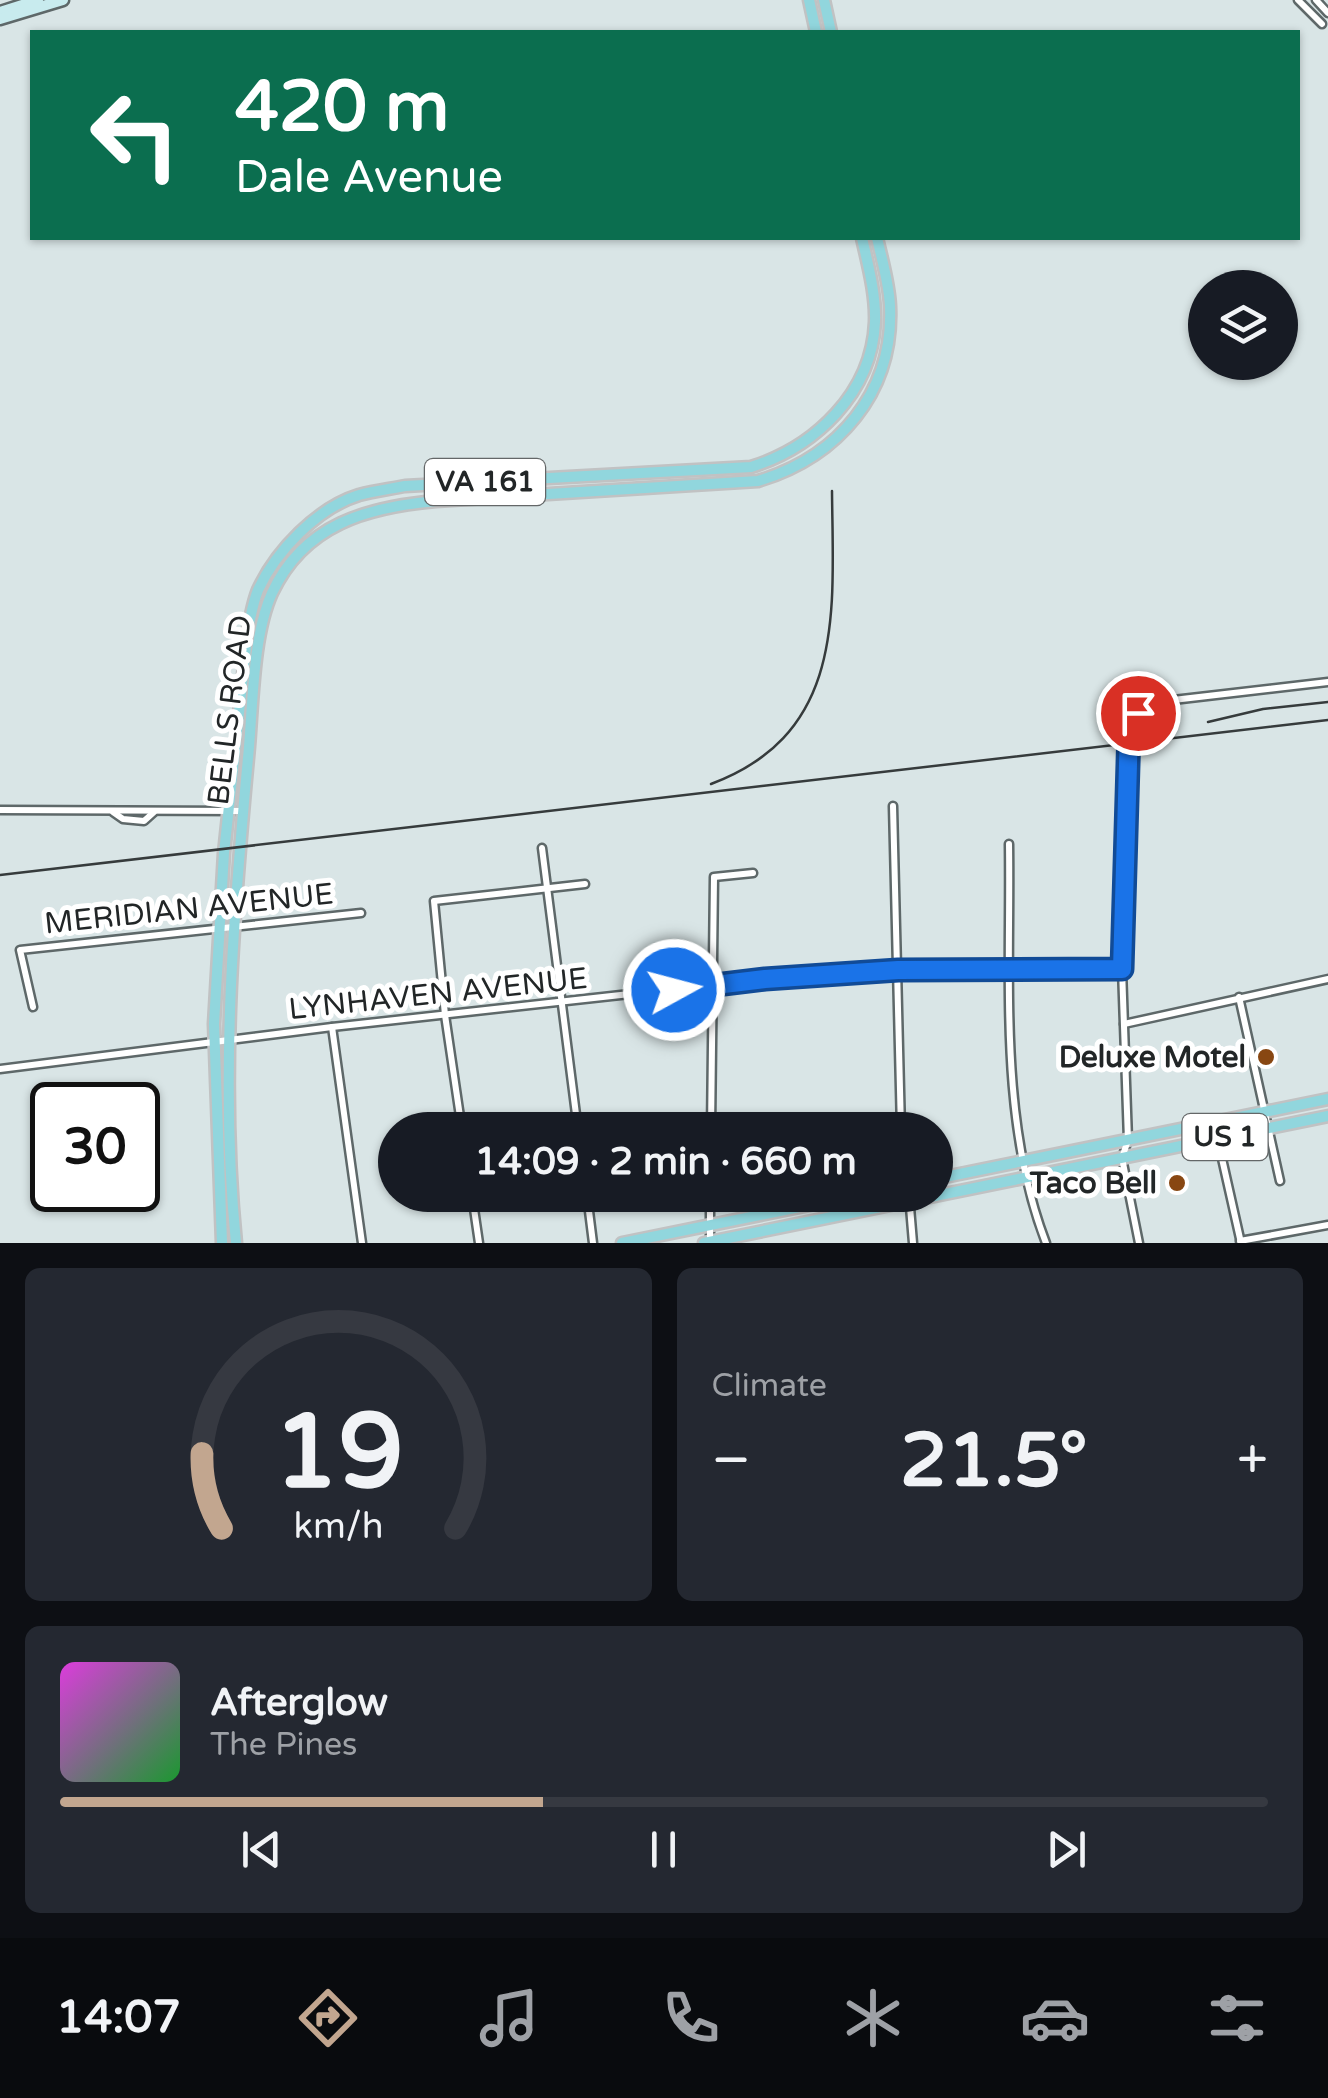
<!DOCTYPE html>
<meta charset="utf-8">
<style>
:root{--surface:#171b24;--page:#242831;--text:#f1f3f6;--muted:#9ea1a6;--line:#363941;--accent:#c2a68f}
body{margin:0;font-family:"Varela Round",sans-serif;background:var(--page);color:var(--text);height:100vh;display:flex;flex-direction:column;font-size:38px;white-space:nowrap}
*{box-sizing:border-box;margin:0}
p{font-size:32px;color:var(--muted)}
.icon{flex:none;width:55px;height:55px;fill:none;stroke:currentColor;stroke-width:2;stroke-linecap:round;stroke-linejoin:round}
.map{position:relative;height:1243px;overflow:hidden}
.drawer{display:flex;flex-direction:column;gap:25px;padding:25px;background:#0d0f14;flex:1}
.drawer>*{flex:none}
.top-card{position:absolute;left:30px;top:30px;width:1270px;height:210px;border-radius:0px;box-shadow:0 2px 8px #0004;background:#0b6e4f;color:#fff;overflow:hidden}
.tools{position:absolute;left:1188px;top:270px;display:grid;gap:20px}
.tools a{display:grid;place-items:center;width:110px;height:110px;border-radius:50%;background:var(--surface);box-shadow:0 2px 8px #0004;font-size:50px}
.speed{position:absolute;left:30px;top:1082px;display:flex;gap:20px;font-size:50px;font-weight:700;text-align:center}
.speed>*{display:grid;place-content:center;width:130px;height:130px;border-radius:50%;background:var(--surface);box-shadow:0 2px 8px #0004;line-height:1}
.speed .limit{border:5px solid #111;border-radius:15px;background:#fff;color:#111}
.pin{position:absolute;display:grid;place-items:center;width:85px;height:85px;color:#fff;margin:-42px;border:5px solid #fff;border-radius:50%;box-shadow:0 2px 10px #0007}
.me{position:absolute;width:110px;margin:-55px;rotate:83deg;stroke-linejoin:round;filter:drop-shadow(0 0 8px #0008)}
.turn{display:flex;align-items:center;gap:35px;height:210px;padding:0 40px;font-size:45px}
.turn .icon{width:130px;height:130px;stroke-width:2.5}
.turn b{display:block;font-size:70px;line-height:85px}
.big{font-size:75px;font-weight:700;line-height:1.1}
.drawer .tile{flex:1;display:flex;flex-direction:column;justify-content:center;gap:15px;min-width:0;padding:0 35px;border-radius:15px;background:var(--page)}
.drawer .dial{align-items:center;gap:0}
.dial svg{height:260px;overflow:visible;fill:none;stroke:var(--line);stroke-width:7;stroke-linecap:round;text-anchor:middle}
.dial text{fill:var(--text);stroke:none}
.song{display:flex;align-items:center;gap:30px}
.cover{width:120px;height:120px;border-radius:15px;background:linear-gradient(135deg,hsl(300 70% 55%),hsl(130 70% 35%))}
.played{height:10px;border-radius:5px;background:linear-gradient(90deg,var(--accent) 40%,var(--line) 40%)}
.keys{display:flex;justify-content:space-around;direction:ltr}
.heat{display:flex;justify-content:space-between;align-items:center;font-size:55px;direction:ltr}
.drawer .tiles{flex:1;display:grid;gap:25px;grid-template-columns:1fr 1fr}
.tile:last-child{grid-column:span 2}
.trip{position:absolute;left:378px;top:1112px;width:575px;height:100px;border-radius:50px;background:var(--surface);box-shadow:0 2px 8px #0004;font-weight:700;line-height:100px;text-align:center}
.tab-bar{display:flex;height:160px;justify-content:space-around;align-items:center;background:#090b0e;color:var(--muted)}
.tab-bar .icon{width:70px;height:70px}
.tab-bar .on{color:var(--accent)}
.tab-bar b{font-size:45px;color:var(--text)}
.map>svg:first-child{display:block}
</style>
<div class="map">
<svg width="1328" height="1243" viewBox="0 0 1328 1243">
<rect width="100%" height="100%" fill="#d9e5e6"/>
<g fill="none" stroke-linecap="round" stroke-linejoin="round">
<g stroke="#5e6869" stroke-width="11">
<g id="street">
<path d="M 1298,0 L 1322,24"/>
<path d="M 1316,0 L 1328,13"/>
<path d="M 893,806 L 901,1130"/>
<path d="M 0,810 L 243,811"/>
<path d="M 113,812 L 123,819 L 144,821 L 154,812"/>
<path d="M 1009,844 C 1011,975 998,1119 1046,1243"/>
<path d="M 542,848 L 578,1130"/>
<path d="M 1239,997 L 1280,1181"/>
<path d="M 33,1007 L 20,950 L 361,913"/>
<path d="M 1124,1024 L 1328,979"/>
<path d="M 332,1027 L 362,1243"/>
<path d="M 0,1069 L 332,1027 L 765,979 L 899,971 L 1122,969"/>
<path d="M 1214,1123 L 1241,1243"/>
<path d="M 462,1130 L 445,1015 L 434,901 L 585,884"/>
<path d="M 711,1130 L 714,877 L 753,873"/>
<path d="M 472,1195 L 479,1243"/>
<path d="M 587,1195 L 593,1243"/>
<path d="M 909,1195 L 913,1243"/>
<path d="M 1240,1241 L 1328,1225"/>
<path d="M 710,1242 L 710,1195"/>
<path d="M 1139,1243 L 1122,1158 L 1128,1140 L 1122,969 L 1129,730 L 1138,713 L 1156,702 L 1328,682"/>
</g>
</g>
<g stroke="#5e6869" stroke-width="15">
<g id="secondary">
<path d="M 0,12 L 38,0"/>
<path d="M 0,19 L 63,0"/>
</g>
</g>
<g stroke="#c1c2c3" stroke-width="15">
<g id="primary">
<path d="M 809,0 L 816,32"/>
<path d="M 824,0 L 831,32"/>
<path d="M 935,1179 L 1328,1099"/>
<path d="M 222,1243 L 214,1024 L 224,853 L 248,628 C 251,616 253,602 258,590 C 276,551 317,508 359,495 C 374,491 390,489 405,486 L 751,467 C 815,447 872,393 875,322 C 876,294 868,265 862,238"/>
<path d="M 236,1243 C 220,1081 233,919 248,758 C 253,709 252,637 272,593 C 304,524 368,507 436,501 L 758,481 C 838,457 894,393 890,306 C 889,283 882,260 877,238"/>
<path d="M 622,1243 L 859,1195"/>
<path d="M 704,1243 L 1328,1116"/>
</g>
</g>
<use href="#street" stroke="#fff" stroke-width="6"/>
<use href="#secondary" stroke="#c8ebee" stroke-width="10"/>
<use href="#primary" stroke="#91d6dd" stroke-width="10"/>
<g stroke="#363b3c" stroke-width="2.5">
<path d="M 1208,722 L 1263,709 L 1328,702"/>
<path d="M 711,784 C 847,733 833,610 832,491"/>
<path d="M 0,875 L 1328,720"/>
</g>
</g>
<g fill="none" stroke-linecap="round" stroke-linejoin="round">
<g stroke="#114b97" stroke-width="25">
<path id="route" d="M 674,990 L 765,979 L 898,970 L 1122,969 L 1129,730 L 1138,713"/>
</g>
<use href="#route" stroke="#1a73e8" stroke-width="18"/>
</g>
<g fill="#884712" stroke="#fff" stroke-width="4">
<circle cx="1266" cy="1057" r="10"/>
<circle cx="1177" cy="1183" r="10"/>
</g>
<g text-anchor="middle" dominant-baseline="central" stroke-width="10" stroke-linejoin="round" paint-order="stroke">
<g fill="#fff" stroke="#646768" stroke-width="2.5">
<rect x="425" y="459" width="120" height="46" rx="8"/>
<rect x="1182.5" y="1114" width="85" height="46" rx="8"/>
</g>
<g font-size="28" font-weight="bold" fill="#222627">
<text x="485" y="482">VA 161</text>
<text x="1225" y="1137">US 1</text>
</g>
<g font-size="30" fill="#222627" stroke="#fff">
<text transform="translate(230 710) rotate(-83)">BELLS ROAD</text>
<text transform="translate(189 909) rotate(-6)">MERIDIAN AVENUE</text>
<text transform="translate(438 994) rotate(-6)">LYNHAVEN AVENUE</text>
</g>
<g font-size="30" font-weight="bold" fill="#222627" stroke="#fff" text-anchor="end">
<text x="1246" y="1057">Deluxe Motel</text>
<text x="1157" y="1183">Taco Bell</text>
</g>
</g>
</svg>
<div class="tools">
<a><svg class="icon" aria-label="layers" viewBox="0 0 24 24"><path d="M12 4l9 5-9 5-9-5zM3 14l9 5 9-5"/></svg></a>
</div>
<div class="speed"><div class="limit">30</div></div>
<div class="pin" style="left:1138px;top:713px;background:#d93025"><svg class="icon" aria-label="arrive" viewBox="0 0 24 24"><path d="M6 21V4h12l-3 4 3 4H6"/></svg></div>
<svg class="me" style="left:674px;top:990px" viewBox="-20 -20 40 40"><circle r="17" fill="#1a73e8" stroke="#fff" stroke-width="3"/><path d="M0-11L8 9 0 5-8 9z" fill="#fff"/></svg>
<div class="trip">14:09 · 2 min · 660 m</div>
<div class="top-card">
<div class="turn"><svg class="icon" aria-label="left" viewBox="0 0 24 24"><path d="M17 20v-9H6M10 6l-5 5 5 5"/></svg><div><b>420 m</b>Dale Avenue</div></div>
</div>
</div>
<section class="drawer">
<div class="tiles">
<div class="tile dial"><svg viewBox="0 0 100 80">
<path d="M14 69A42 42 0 1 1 86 69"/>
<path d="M14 69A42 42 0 0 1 8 46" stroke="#c2a68f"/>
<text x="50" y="56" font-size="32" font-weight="700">19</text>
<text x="50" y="72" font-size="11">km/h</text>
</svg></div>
<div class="tile"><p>Climate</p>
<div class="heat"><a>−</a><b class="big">21.5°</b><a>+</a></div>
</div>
<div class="tile">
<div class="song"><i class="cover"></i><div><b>Afterglow</b><p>The Pines</p></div></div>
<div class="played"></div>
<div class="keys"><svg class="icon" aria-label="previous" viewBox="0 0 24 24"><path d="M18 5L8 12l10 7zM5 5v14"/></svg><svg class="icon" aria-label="pause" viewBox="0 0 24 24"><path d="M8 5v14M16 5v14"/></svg><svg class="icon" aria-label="next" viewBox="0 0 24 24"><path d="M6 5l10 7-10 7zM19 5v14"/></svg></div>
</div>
</div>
</section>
<nav class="tab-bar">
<b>14:07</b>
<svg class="icon on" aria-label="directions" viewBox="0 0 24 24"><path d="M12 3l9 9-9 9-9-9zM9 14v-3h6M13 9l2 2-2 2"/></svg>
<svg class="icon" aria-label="music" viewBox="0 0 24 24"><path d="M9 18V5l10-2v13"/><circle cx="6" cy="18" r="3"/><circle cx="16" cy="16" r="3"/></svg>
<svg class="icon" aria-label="phone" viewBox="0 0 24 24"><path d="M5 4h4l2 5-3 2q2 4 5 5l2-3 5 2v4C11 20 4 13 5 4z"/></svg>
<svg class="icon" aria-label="climate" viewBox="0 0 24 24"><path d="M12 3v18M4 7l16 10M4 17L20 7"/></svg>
<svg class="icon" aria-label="car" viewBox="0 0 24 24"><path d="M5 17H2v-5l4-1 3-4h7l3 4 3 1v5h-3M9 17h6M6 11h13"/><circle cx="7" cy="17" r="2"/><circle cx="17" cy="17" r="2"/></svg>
<svg class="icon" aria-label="filters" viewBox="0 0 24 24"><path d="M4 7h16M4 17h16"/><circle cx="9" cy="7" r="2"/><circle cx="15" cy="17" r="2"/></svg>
</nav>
